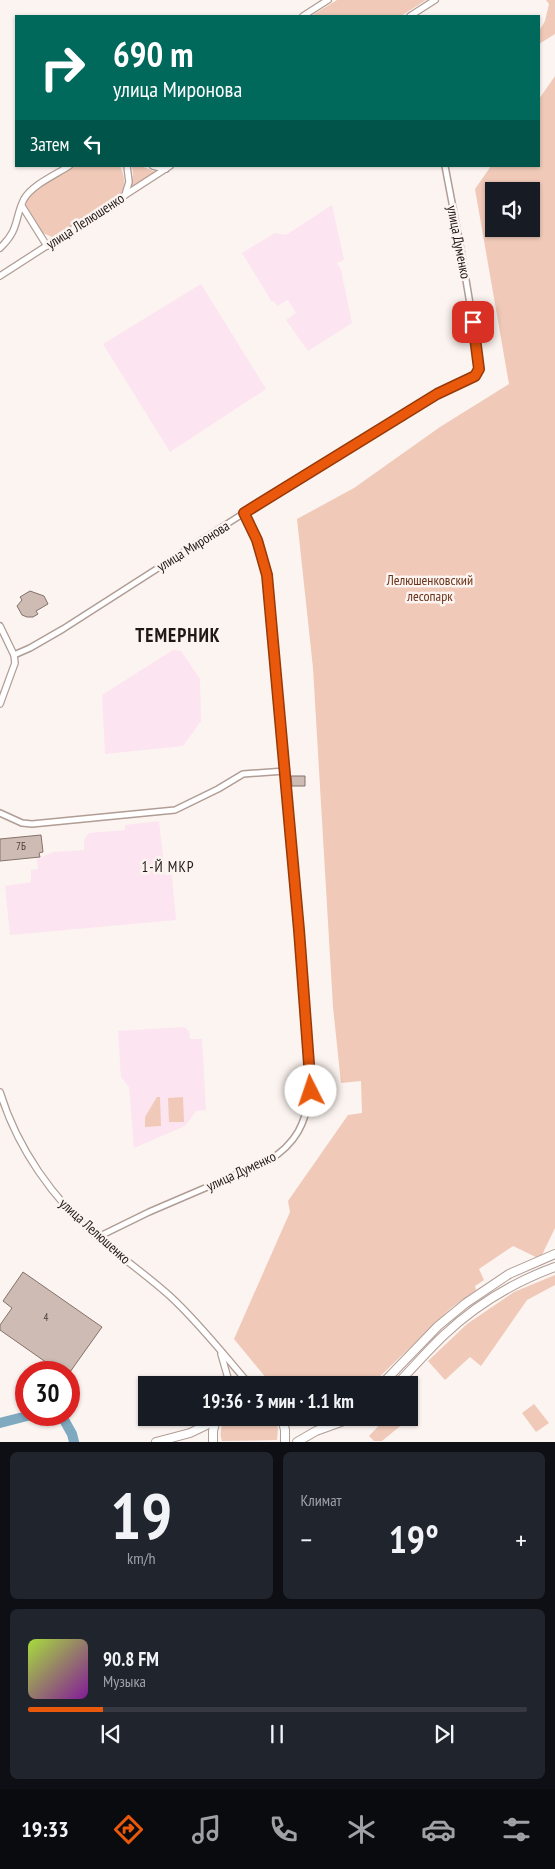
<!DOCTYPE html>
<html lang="ru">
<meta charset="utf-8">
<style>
:root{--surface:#171b24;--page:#20242c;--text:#f1f3f6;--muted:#9ea1a6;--line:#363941;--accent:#ea580c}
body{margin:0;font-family:"PT Sans Narrow",sans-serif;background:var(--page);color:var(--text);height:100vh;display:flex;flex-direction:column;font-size:19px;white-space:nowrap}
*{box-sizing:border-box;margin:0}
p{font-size:16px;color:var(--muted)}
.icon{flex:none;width:28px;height:28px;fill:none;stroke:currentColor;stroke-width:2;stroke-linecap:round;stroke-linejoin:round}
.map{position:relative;height:1442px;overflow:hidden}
.side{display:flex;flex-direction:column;gap:10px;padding:10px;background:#0d0f14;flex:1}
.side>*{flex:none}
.banner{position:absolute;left:15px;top:15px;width:525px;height:152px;border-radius:0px;box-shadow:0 1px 4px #0004;background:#00695c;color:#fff;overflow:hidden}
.tools{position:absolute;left:485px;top:182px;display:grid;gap:10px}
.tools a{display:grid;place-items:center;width:55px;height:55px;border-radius:0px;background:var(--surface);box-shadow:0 1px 4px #0004;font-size:25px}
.speed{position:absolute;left:15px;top:1361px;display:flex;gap:10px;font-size:25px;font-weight:700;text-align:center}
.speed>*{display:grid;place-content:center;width:65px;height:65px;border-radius:50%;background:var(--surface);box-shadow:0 1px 4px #0004;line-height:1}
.speed .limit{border:8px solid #d22;background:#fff;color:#111}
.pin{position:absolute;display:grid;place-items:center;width:42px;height:42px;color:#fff;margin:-21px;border-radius:10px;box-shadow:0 2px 8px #0006}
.me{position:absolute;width:55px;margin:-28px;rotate:356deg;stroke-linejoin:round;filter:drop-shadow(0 0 4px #0008)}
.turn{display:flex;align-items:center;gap:18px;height:105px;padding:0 15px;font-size:22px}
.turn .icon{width:65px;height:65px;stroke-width:2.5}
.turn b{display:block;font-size:35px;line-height:42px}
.then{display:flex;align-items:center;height:48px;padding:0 15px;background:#0003;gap:10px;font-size:19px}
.big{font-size:38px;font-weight:800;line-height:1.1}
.side .card{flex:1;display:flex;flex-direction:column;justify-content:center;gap:8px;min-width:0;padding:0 18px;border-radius:8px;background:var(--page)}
.side .dial{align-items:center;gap:0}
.dial b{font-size:65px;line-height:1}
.song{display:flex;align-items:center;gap:15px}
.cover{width:60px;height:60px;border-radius:8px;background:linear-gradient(135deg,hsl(80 70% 55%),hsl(290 70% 35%))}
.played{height:5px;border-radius:2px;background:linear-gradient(90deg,var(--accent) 15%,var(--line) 15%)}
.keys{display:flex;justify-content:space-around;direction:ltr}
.heat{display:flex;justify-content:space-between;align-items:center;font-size:28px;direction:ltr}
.side .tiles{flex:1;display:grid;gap:10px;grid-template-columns:1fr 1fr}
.card:last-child{grid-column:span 2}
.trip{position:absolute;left:138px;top:1376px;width:280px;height:50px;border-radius:0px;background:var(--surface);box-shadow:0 1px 4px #0004;font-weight:800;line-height:50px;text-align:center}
.menu{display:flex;height:80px;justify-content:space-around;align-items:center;background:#090b0e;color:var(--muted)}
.menu .icon{width:35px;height:35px}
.menu .on{color:var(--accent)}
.menu b{font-size:22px;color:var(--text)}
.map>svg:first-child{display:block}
</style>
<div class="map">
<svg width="555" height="1442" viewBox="0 0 555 1442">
<rect width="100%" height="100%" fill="#fcf4f0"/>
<g fill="#fce4f1">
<path d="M 332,205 L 344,260 L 337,263 L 341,270 L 352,323 L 308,351 L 286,320 L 296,313 L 288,300 L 277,306 L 274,301 L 272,302 L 242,253 L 275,233 L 286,235 Z"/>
<path d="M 201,284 L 266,389 L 170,452 L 103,344 Z"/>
<path d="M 173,650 L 181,651 L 200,679 L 201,721 L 183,746 L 105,754 L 102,695 Z"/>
<path d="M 159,821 L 165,875 L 172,875 L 176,920 L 10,935 L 5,886 L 31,882 L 31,870 L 38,869 L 37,859 L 53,852 L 84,850 L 84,840 L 89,833 L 125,830 L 125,825 Z"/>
<path d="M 184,1027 L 189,1031 L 190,1039 L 202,1039 L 206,1110 L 196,1111 L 185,1126 L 134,1148 L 129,1087 L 121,1077 L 118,1031 Z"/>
</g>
<g fill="#f0c9b8" fill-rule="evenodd">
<path d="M 337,0 L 426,0 L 401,16 L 311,16 Z"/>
<path d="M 546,0 L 555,0 L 555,34 L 539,44 L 539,31 L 545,21 L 549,4 Z"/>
<path d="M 555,76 L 555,1228 L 540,1259 L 513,1246 L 479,1269 L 484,1280 L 475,1286 L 476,1290 L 451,1308 L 371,1385 L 272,1385 L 234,1339 L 290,1212 L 288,1201 L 348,1115 L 362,1113 L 361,1081 L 341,1083 L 333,1007 L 313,668 L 297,519 L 354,488 L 440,427 L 509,384 L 475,189 L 491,166 L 539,166 L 539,99 ZM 494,191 L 531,191 L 531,229 L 494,229 Z"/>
<path d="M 74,166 L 120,166 C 125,176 126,185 120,195 L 52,237 L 43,233 L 26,205 C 29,189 60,175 74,166 Z"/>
<path d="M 132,166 L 141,166 L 158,173 L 130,190 L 133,175 Z"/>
<path d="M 157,1097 L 160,1097 L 161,1126 L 145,1127 L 145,1117 Z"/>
<path d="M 183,1097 L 184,1122 L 169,1122 L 168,1098 Z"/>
<path d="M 555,1275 L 555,1285 L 527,1300 L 481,1366 L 470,1357 L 445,1380 L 428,1361 L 467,1324 L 514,1292 Z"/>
<path d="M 534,1404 L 549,1423 L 536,1432 L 522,1413 Z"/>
<path d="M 409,1417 L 410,1418 L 382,1441 L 374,1441 L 369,1436 L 386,1418 Z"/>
<path d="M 226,1418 L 273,1418 L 278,1428 L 277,1440 L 222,1441 C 219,1433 221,1425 226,1418 Z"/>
</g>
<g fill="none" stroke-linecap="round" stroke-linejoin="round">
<g stroke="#7ea9bf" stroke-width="10">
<path d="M 51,1415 L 63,1418 L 72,1434 L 74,1442"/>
<path d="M 0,1423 L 31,1415"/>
</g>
</g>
<g fill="#cebbb3" stroke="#84726a">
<path d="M 30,591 L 44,596 L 48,604 L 36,611 L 38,614 L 33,617 L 27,617 L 22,615 L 17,606 L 22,600 L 20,597 Z"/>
<path d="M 291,776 L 305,776 L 305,786 L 292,786 Z"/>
<path d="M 41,835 L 43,852 L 39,853 L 40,857 L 0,861 L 0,839 Z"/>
<path d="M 23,1272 L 102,1327 L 70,1372 L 60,1372 L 0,1330 L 0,1325 L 12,1308 L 3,1301 Z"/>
</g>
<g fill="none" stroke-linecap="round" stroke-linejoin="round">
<g stroke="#b09d95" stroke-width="8">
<g id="minor">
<path d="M 14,655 L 30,648 L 63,629 L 244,513 L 427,400 L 475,376 L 479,369 L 479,358 L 461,250 L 445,166"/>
<path d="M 0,813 L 22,823 L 32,824 L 175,810 L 218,789 L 243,774 L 285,771"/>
<path d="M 98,1237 L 149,1212 L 268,1161 C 297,1143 305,1124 311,1091 L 299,930 L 267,575 L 257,540 L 244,513"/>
</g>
</g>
<g stroke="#b09d95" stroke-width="8">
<g id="tertiary">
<path d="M 303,16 L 328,0"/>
<path d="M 410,16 L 435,0"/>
<path d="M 153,166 L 166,169"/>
<path d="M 125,195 L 129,182 L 127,166"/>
<path d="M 22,206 L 47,246"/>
<path d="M 0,248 C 20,229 14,219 24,199 C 32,185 55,175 69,166"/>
<path d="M 0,276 L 170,166"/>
<path d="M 0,626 L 14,655 L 15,663 L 0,704"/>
<path d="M 0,1092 C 17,1148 53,1199 98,1238 C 122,1258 148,1276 171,1297 C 200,1324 224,1355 250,1385"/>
<path d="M 221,1354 L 230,1385"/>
</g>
</g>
<g stroke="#b09d95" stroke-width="10">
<g id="primary">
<path d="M 381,1385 L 438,1326 L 466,1303 L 509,1274 L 555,1254"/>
<path d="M 396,1385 C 412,1369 427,1351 444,1335 C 476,1305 514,1282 555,1267"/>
<path d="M 282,1418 L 285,1430 L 285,1442"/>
<path d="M 156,1442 L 190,1433 L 215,1421"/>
<path d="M 213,1442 L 213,1431 L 216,1419"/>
<path d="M 297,1442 L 316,1431 L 352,1418"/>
</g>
</g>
<use href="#minor" stroke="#fff" stroke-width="5"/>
<use href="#tertiary" stroke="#fff" stroke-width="5.5"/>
<use href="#primary" stroke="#fff" stroke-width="8"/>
</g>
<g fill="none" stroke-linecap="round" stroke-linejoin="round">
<g stroke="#983908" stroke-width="12">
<path id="route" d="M 311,1091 L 299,930 L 267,575 L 257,540 L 244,513 L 437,394 L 475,376 L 479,369 L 473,322"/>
</g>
<use href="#route" stroke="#ea580c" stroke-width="9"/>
</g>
<g text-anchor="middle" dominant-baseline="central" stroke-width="5" stroke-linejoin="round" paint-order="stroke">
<g font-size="11" fill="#4c423d">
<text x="21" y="846">7Б</text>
<text x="46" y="1317">4</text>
</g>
<g font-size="14" fill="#201916" stroke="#fcf4f0">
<text transform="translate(85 221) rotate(-33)">улица Лелюшенко</text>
<text transform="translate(459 242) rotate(79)">улица Думенко</text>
<text transform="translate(193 546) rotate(-32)">улица Миронова</text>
<text transform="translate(241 1171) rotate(-25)">улица Думенко</text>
<text transform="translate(95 1231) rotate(42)">улица Лелюшенко</text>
</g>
<g font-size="14" fill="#6c351b" stroke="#fcf4f0">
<text x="430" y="580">Лелюшенковский<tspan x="430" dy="16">лесопарк</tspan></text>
</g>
<g font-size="15" letter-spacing="1" fill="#201916" stroke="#fcf4f0">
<text x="168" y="866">1-Й МКР</text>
</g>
<g font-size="19" font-weight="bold" letter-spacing="1" fill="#201916" stroke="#fcf4f0">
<text x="178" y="635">ТЕМЕРНИК</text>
</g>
</g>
</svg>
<div class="tools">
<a><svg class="icon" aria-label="sound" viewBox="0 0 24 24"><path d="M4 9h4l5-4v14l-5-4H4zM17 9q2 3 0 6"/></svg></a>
</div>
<div class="speed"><div class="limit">30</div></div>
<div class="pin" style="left:473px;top:322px;background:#d93025"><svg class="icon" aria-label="arrive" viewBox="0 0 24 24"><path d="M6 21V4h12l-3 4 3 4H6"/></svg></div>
<svg class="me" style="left:311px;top:1091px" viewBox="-20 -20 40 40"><circle r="19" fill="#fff"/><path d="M0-13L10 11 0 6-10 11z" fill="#ea580c"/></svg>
<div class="trip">19:36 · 3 мин · 1.1 km</div>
<div class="banner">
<div class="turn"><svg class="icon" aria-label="right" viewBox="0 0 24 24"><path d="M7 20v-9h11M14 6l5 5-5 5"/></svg><div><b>690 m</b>улица Миронова</div></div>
<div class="then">Затем<svg class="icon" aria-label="left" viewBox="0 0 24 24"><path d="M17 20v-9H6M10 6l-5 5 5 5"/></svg></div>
</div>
</div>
<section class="side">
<div class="tiles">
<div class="card dial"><b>19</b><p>km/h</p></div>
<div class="card"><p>Климат</p>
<div class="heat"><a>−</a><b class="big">19°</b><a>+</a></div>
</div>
<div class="card">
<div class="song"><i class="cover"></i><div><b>90.8 FM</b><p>Музыка</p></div></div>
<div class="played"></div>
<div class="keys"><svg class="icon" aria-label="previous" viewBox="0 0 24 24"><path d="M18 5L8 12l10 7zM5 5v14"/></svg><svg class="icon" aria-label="pause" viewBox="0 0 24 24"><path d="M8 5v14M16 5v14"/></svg><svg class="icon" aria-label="next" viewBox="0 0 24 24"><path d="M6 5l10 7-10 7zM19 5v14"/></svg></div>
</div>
</div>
</section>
<nav class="menu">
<b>19:33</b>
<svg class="icon on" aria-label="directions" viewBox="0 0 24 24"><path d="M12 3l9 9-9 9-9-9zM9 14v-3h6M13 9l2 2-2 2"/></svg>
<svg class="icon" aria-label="music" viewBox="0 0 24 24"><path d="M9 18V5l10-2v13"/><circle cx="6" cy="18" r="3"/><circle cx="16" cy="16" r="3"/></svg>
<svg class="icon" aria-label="phone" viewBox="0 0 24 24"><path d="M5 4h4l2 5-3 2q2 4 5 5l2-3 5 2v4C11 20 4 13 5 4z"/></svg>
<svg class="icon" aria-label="climate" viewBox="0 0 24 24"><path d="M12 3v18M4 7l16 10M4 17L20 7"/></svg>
<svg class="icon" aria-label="car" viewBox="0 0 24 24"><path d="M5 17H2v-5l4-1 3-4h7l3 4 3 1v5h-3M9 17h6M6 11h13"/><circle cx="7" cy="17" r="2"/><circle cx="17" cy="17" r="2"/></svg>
<svg class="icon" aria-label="filters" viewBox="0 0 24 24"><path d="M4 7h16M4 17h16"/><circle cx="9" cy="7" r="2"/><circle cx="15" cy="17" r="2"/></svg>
</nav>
